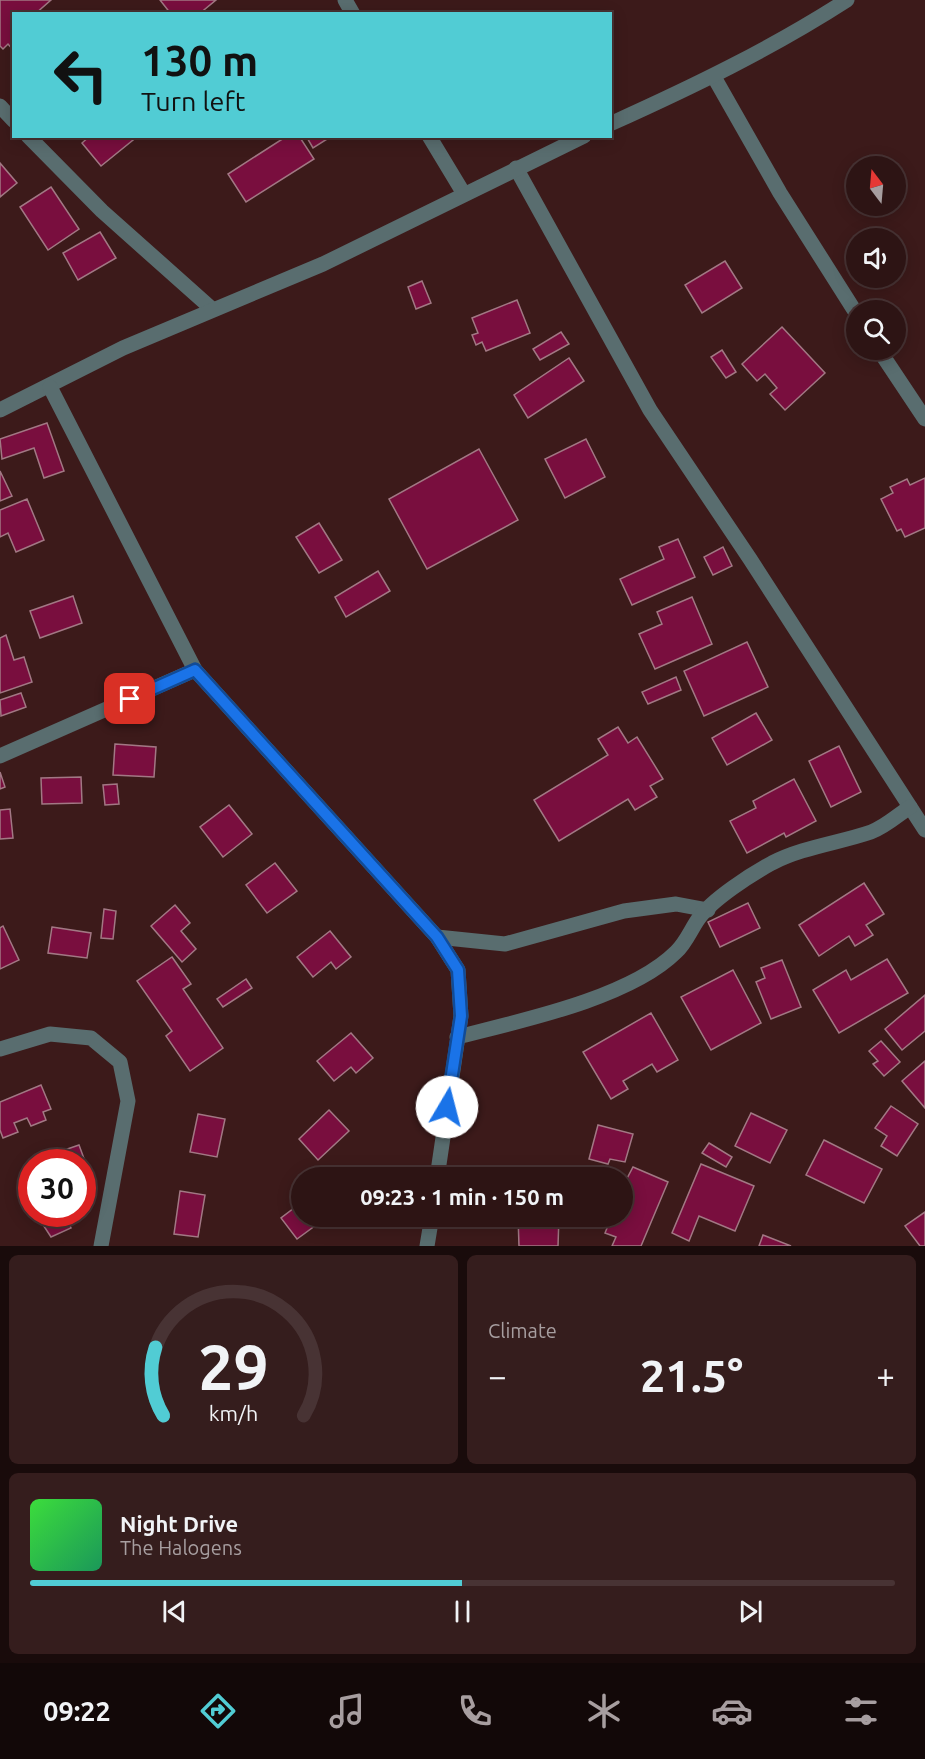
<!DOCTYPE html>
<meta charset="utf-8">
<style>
:root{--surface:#2d1414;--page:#351d1d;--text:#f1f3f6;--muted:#a79ea0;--line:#483334;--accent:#51ccd4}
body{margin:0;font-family:Ubuntu,sans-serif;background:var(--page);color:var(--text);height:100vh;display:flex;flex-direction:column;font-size:22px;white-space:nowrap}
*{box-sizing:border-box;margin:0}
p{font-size:20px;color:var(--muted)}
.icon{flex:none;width:33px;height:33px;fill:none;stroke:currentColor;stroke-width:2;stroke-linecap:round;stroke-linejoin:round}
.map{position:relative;height:1246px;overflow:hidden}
.drawer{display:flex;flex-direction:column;gap:9px;padding:9px;background:#190b0b;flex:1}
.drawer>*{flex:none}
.guide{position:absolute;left:12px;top:12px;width:600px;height:126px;border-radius:0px;box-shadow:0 3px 15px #0003,0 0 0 2px var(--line);background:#51ccd4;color:#111;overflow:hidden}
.needle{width:39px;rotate:344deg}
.fabs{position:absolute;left:846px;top:156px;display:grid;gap:12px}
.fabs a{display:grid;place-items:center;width:60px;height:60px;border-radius:50%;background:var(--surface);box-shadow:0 3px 15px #0003,0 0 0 2px var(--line);font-size:30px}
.speed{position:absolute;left:18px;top:1149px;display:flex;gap:12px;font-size:30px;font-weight:700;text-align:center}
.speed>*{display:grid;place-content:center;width:78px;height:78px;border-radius:50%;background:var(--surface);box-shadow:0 3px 15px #0003,0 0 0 2px var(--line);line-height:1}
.speed .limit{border:9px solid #d22;background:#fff;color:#111}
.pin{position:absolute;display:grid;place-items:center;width:51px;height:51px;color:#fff;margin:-26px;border-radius:12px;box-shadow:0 3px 9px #0006}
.me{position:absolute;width:66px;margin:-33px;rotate:8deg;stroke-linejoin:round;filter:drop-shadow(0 0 4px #0008)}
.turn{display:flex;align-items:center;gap:21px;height:126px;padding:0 30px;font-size:27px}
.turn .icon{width:78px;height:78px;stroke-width:2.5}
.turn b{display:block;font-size:42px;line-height:51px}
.big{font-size:45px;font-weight:600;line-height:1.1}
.drawer .card{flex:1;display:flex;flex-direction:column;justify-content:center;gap:9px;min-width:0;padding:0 21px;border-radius:9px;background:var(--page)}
.drawer .dial{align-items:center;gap:0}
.dial svg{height:156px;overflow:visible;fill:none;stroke:var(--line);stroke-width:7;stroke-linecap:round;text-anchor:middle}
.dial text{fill:var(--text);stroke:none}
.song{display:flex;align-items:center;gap:18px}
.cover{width:72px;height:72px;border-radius:9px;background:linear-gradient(135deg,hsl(120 70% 55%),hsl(150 70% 35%))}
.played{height:6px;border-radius:3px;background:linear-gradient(90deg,var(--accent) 50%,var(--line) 50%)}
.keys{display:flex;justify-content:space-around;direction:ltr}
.heat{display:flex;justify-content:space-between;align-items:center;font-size:33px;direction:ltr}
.drawer .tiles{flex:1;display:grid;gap:9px;grid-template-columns:1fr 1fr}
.card:last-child{grid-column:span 2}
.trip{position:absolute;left:291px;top:1167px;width:342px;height:60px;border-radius:30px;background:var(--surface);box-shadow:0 3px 15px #0003,0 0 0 2px var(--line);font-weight:600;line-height:60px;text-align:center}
.tab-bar{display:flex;height:96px;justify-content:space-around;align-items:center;background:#120808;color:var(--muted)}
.tab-bar .icon{width:42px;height:42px}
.tab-bar .selected{color:var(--accent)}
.tab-bar b{font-size:27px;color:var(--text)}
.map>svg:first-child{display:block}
</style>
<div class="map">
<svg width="925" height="1246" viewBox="0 0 925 1246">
<rect width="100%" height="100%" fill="#3c1a1a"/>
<g fill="#790e3e" stroke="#a27884" stroke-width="1.5">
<path d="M 0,0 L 51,0 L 35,14 L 14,14 L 14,51 L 8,44 L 3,49 L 0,46 Z"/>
<path d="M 160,0 L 216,0 L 199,14 L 171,14 Z"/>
<path d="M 90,136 L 138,136 L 101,166 L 82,143 Z"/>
<path d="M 287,136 L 299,136 L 314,159 L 246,202 L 228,174 Z"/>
<path d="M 306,136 L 332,136 L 313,148 Z"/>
<path d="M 0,163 L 17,183 L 0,197 Z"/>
<path d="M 51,187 L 79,229 L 48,250 L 20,207 Z"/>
<path d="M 100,232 L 116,258 L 78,280 L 63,253 Z"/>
<path d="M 725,261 L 742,288 L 702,313 L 685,285 Z"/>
<path d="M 422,281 L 431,303 L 416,309 L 408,287 Z"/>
<path d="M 517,300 L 530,333 L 486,351 L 482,342 L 476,345 L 472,335 L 478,333 L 472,318 Z"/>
<path d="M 782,327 L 825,373 L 785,410 L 770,394 L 777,388 L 765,374 L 757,381 L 742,364 Z"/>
<path d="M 561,332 L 569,344 L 540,360 L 533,349 Z"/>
<path d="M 722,350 L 736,372 L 726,378 L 711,357 Z"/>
<path d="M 569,358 L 584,381 L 528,418 L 514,395 Z"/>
<path d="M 47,423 L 64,471 L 44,478 L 34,448 L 2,459 L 0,439 Z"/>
<path d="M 586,439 L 605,477 L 565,498 L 545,459 Z"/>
<path d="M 479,449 L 518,520 L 427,569 L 389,499 Z"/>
<path d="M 0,471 L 12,496 L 0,501 Z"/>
<path d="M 925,478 L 925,528 L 905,537 L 901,529 L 897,531 L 881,499 L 893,493 L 890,487 L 907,479 L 910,485 Z"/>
<path d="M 27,499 L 44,540 L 16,552 L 8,533 L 0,537 L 0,510 Z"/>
<path d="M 319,523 L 342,560 L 319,573 L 296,537 Z"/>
<path d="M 678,539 L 695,577 L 632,605 L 620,579 L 664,559 L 659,547 Z"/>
<path d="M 723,547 L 732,566 L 713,575 L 704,557 Z"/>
<path d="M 378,571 L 390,591 L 346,617 L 335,597 Z"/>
<path d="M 73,596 L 82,623 L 40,638 L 30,611 Z"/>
<path d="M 692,597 L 712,644 L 655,669 L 639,634 L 662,624 L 657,612 Z"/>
<path d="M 6,635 L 14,660 L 24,657 L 32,682 L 0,693 L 0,638 Z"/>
<path d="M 747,642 L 768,687 L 704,716 L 684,671 Z"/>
<path d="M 676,677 L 681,690 L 648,704 L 642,692 Z"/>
<path d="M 21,693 L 26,707 L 1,716 L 0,700 Z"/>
<path d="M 756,713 L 772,740 L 727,765 L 712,738 Z"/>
<path d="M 618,727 L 628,743 L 637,737 L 663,779 L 650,786 L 657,797 L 635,810 L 628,799 L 559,841 L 534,800 L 608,755 L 598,739 Z"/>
<path d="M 115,744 L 156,747 L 154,777 L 113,775 Z"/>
<path d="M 839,746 L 861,792 L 831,807 L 809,761 Z"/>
<path d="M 0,772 L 5,787 L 0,789 Z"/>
<path d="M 81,777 L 82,803 L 42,804 L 41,778 Z"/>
<path d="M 794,779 L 816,821 L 786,837 L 784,833 L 747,853 L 730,821 L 756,808 L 753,801 Z"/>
<path d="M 117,784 L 119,804 L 105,805 L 103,785 Z"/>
<path d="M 229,805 L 252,834 L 223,857 L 200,827 Z"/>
<path d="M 10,809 L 13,838 L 0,839 L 0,810 Z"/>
<path d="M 275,863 L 297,891 L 267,913 L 246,885 Z"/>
<path d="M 864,883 L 884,914 L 866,925 L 873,935 L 855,946 L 849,936 L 819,956 L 799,925 Z"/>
<path d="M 748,903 L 760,928 L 720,947 L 708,922 Z"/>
<path d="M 175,905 L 190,923 L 181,931 L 196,949 L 182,962 L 151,926 Z"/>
<path d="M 104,909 L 116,911 L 113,939 L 101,938 Z"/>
<path d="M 3,926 L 19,960 L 0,969 L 0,928 Z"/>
<path d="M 52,927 L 91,933 L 87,958 L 48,953 Z"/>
<path d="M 330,931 L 351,957 L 336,969 L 331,962 L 313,977 L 297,957 Z"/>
<path d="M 172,957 L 191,984 L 183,989 L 223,1048 L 190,1071 L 166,1036 L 172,1031 L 137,981 Z"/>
<path d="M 887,959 L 908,993 L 839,1033 L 813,990 L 846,970 L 851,980 Z"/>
<path d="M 782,960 L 801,1007 L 771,1019 L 756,982 L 765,978 L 761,968 Z"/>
<path d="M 733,970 L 761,1023 L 711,1050 L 681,997 Z"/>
<path d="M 246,979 L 252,988 L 223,1007 L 217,999 Z"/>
<path d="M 925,995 L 925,1031 L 902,1050 L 885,1029 Z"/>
<path d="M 651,1013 L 678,1060 L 657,1072 L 652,1064 L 623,1081 L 628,1089 L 611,1099 L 583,1052 Z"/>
<path d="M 351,1033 L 373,1058 L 356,1073 L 351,1067 L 334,1081 L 317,1061 Z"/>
<path d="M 881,1041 L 900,1062 L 884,1076 L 873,1064 L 878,1061 L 869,1051 Z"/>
<path d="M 925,1061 L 925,1108 L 902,1081 Z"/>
<path d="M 41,1085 L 51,1109 L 43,1112 L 46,1120 L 31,1126 L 27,1118 L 14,1123 L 18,1132 L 3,1138 L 0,1130 L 0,1102 Z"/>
<path d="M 891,1106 L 918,1124 L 897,1156 L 881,1146 L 887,1136 L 875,1128 Z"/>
<path d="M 329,1110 L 349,1131 L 318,1160 L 299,1139 Z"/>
<path d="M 751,1113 L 787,1130 L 770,1163 L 735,1146 Z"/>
<path d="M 198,1114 L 225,1119 L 217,1157 L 190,1152 Z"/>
<path d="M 598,1125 L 633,1134 L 625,1162 L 610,1159 L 608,1164 L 589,1159 Z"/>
<path d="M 824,1140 L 882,1169 L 864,1203 L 806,1175 Z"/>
<path d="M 709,1143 L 732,1157 L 726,1167 L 702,1153 Z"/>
<path d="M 79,1145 L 93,1183 L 82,1186 L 82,1162 L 53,1162 L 50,1155 Z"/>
<path d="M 701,1164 L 754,1186 L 735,1231 L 699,1216 L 689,1241 L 672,1233 Z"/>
<path d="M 633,1167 L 668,1182 L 641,1246 L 612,1246 L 616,1237 L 605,1233 L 612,1216 L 622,1216 L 622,1188 Z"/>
<path d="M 32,1179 L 32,1203 L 23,1184 Z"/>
<path d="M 180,1191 L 205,1195 L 198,1237 L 174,1234 Z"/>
<path d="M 302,1202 L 302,1216 L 333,1218 L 321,1227 L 319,1223 L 297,1239 L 281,1218 Z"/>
<path d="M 925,1212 L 925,1246 L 920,1246 L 905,1226 Z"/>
<path d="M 36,1214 L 64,1214 L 71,1228 L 51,1237 Z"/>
<path d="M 518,1216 L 559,1216 L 558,1246 L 519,1246 Z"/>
<path d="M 763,1235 L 791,1246 L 759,1246 Z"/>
</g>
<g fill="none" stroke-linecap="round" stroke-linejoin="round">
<g stroke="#596d6f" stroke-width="15">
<path d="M 345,0 L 353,14"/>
<path d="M 714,77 L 780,193 L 856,313"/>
<path d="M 0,106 L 14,121"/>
<path d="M 610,124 C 692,87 771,49 847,0"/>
<path d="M 28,136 L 102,211 L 212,309"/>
<path d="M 429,136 L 464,194"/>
<path d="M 516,168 L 650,410 L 750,559 L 925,830"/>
<path d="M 879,350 L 925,419"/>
<path d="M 0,410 L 123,348 L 323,264 L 584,136"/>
<path d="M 195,670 L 437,937 L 458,970 L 461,1016 L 437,1178"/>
<path d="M 0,756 L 195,670 L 50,387"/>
<path d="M 437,937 L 505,944 L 624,911 L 676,904 L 708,910"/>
<path d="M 457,1037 C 520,1021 630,998 676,952 C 686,943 691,929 699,918 C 713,899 750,875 772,863 C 803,847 839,843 871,832 C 885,827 898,815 910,807"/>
<path d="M 0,1049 L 50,1034 L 91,1038 L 120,1062 L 128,1101 L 101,1246"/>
<path d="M 427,1246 L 432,1216"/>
</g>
</g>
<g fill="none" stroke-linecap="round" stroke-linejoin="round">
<g stroke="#114b97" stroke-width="15">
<path id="route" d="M 130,699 L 195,670 L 437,937 L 458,970 L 461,1016 L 447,1107"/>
</g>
<use href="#route" stroke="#1a73e8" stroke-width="10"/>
</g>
</svg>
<div class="fabs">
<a><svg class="needle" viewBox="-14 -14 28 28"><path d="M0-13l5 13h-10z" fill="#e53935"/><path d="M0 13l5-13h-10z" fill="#a79ea0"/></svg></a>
<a><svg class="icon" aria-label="sound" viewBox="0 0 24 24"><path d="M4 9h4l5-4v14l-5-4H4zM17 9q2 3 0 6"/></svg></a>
<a><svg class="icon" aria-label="search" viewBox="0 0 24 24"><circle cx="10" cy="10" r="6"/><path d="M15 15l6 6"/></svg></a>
</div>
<div class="speed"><div class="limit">30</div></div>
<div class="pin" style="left:130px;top:699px;background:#d93025"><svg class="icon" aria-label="arrive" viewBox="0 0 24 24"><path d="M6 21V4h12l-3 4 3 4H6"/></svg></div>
<svg class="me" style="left:447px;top:1107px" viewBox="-20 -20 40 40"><circle r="19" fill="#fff"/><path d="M0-13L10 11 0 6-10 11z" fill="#1a73e8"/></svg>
<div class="trip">09:23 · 1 min · 150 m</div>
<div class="guide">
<div class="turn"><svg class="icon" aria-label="left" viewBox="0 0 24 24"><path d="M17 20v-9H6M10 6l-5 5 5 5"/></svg><div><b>130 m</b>Turn left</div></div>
</div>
</div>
<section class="drawer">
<div class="tiles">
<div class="card dial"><svg viewBox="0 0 100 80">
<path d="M14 69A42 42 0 1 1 86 69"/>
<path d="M14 69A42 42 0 0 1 10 34" stroke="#51ccd4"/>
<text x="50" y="56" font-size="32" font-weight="700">29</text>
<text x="50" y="72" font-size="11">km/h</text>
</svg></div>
<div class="card"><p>Climate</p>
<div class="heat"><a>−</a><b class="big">21.5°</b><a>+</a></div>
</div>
<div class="card">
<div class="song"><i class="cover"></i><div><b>Night Drive</b><p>The Halogens</p></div></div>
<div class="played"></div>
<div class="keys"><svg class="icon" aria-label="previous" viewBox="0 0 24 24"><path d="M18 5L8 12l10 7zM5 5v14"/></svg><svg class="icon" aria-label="pause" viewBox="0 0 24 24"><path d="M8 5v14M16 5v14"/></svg><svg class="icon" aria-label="next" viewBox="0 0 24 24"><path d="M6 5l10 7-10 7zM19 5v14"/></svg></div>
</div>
</div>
</section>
<nav class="tab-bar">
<b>09:22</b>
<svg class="icon selected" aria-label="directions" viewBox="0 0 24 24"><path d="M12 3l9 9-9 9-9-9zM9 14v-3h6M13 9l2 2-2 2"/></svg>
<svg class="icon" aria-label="music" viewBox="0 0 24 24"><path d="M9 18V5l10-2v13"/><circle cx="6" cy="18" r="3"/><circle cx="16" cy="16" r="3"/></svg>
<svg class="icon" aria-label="phone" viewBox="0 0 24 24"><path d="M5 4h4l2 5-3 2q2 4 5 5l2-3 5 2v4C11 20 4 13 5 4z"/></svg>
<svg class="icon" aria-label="climate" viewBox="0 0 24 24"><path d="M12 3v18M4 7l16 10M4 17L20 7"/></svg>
<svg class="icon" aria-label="car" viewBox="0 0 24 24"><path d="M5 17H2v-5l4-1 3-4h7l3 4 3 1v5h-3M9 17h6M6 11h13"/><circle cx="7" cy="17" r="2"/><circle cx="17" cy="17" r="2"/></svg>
<svg class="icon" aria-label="filters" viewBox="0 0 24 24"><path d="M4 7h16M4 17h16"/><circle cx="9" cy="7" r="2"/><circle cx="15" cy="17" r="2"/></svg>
</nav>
